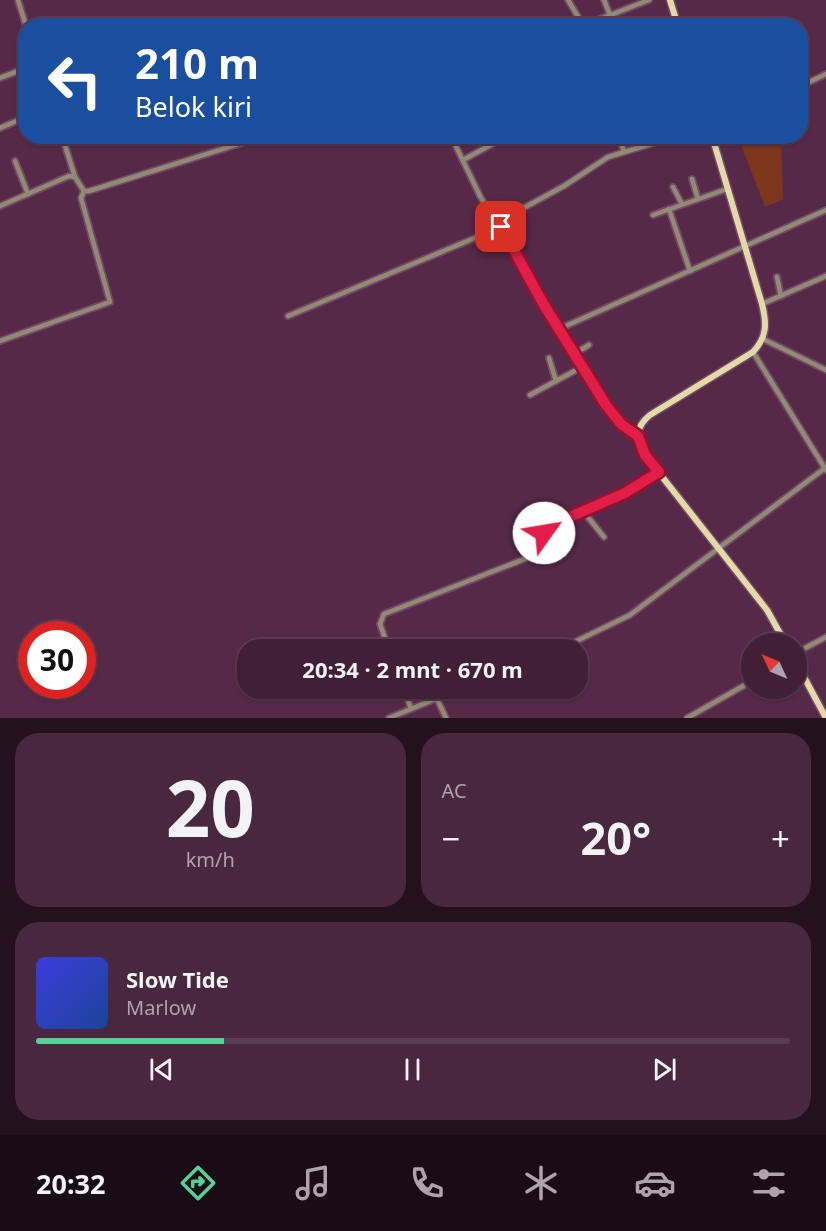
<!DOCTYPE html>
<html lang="id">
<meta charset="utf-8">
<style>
:root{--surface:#411f37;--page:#48273f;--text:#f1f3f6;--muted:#aea2ad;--line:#5a3d52;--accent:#51d398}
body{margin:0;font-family:"Noto Sans",sans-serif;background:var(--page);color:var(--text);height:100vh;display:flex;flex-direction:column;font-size:22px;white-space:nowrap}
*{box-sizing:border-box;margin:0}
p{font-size:20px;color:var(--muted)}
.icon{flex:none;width:33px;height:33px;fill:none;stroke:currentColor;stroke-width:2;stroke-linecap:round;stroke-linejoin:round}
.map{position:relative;height:718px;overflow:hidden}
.details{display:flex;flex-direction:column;gap:15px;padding:15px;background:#24111e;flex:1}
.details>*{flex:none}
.guide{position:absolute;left:18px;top:18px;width:790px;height:126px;border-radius:24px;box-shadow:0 2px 4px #0004,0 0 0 2px var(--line);background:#1a4fa0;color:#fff;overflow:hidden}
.needle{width:39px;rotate:314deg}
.tools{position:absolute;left:741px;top:633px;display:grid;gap:12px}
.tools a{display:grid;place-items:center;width:66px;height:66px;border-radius:50%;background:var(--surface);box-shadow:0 2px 4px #0004,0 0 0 2px var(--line);font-size:30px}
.speed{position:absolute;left:18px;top:621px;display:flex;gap:12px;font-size:30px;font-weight:700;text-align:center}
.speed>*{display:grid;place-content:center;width:78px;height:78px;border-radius:50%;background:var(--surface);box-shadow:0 2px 4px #0004,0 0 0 2px var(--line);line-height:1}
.speed .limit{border:9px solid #d22;background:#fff;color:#111}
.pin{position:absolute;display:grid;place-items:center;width:51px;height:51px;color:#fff;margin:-26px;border-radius:12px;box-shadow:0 3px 9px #0006}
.me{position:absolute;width:66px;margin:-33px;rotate:58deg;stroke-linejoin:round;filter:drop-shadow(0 0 4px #0008)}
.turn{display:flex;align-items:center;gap:21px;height:126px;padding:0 18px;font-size:27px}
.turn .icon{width:78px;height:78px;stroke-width:2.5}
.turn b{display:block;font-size:42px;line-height:51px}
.big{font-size:45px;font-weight:700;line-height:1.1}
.details .card{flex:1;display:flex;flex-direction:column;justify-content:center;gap:9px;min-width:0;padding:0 21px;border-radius:24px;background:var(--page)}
.details .dial{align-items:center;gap:0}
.dial b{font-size:78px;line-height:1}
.song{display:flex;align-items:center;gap:18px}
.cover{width:72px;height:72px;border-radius:9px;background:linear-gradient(135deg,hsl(240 70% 55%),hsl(220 70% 35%))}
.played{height:6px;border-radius:3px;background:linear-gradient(90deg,var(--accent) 25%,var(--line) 25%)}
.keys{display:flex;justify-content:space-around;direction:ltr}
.heat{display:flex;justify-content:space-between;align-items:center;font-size:33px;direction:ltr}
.details .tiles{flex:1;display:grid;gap:15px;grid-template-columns:1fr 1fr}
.card:last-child{grid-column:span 2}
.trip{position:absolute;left:237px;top:639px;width:351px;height:60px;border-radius:24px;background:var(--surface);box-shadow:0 2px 4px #0004,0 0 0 2px var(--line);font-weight:700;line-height:60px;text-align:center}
.menu{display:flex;height:96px;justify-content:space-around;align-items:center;background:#1a0c16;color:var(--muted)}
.menu .icon{width:42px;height:42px}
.menu .selected{color:var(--accent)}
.menu b{font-size:27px;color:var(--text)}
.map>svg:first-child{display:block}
</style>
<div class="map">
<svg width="826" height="718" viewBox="0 0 826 718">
<rect width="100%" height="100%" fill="#572949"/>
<path fill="#7b361c" d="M 758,136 L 781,137 L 783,199 L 765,207 L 741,145 Z"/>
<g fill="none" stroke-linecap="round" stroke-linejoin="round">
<path stroke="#211564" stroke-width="1.5" d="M 786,225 L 826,206"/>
<g stroke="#754967" stroke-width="8">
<g id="minor">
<path d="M 18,0 L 26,26"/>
<path d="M 568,0 L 583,25"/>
<path d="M 604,0 L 610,15"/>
<path d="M 525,25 L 525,26"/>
<path d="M 582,26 L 649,0"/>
<path d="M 0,78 L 26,68"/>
<path d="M 801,86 L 826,74"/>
<path d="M 0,128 L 26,117"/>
<path d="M 62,136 L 75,177"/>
<path d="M 451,136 L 480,196 L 606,405 L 621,424 L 638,436"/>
<path d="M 618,136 L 624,151"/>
<path d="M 463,160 L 507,136"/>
<path d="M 15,161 L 28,194"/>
<path d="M 692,179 L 698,199"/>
<path d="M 673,187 L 682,204"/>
<path d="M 0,206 L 69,176 L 75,177 L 84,191 L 89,191 L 264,136"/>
<path d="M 669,209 L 690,271"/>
<path d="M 653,215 L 727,189"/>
<path d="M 498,222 L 564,186 L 608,157 L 677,136"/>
<path d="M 777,277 L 781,296"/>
<path d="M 762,304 L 826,276"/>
<path d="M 288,316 L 501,227"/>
<path d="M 559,329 L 826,210"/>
<path d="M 763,339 L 826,370"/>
<path d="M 0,341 L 110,302 L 81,198 L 84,191"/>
<path d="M 753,352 L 826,470"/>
<path d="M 574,354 L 589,345"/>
<path d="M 549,358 L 556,381"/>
<path d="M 530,395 L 582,367"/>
<path d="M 583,511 L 604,537"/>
<path d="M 510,644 L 512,650"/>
<path d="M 389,650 L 380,624 L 384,614 L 545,551 L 549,547 L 544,533 L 545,528 L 625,493 L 659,473"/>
<path d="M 558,650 L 630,615 L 825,468"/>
<path d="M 796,653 L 826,637"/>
<path d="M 404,688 L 411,709"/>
<path d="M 437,699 L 446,718"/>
<path d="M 389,718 L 462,688"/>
<path d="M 687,718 L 752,681"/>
</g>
</g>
<g stroke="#754967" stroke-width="9">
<g id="major">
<path d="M 670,0 L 678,26"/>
<path d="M 712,136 L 762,304 C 767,324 767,337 753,352 L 650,415 C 635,427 636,438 645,455 L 767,610 L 786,644"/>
<path d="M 796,662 L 826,718"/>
</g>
</g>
<use href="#minor" stroke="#908c73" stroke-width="4.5"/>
<use href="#major" stroke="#e3dba7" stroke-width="6"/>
</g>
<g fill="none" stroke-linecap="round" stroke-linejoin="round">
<g stroke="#92132f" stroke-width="15">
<path id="route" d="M 501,227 L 544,305 L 606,405 L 621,424 L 638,436 L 645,455 L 659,472 L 625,493 L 549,526 L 544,533"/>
</g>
<use href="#route" stroke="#e11d48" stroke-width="10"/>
</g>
</svg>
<div class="tools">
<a><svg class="needle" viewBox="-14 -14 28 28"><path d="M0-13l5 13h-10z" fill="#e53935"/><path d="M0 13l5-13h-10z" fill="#aea2ad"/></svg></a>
</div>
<div class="speed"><div class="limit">30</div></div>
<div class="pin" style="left:501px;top:227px;background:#d93025"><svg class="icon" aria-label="arrive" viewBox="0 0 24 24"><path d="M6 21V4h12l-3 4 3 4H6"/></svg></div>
<svg class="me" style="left:544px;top:533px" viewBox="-20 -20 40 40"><circle r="19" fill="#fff"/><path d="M0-13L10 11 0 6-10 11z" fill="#e11d48"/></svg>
<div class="trip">20:34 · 2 mnt · 670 m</div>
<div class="guide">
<div class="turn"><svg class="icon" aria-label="left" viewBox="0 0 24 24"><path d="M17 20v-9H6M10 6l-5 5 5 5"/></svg><div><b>210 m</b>Belok kiri</div></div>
</div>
</div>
<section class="details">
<div class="tiles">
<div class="card dial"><b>20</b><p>km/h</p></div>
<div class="card"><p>AC</p>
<div class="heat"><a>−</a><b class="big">20°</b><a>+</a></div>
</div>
<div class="card">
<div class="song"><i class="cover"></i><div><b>Slow Tide</b><p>Marlow</p></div></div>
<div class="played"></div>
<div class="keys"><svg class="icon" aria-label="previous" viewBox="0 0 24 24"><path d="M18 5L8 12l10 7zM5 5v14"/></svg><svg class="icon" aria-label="pause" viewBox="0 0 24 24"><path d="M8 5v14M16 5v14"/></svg><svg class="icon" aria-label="next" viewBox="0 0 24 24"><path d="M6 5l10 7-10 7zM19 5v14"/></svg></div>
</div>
</div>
</section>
<nav class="menu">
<b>20:32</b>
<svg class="icon selected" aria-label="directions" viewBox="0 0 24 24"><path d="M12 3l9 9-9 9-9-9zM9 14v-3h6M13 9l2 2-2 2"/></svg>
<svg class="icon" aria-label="music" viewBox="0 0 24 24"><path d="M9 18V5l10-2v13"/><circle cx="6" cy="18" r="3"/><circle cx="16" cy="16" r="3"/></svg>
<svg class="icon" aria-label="phone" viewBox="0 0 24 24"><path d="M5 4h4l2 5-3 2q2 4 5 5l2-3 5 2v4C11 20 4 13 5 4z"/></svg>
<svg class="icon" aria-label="climate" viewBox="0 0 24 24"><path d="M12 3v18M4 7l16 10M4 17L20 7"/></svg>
<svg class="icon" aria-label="car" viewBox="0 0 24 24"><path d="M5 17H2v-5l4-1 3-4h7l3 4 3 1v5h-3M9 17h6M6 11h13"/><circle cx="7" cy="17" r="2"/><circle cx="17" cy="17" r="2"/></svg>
<svg class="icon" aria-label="filters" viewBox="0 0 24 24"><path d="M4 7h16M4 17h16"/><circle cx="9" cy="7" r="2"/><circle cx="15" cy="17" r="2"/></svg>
</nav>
